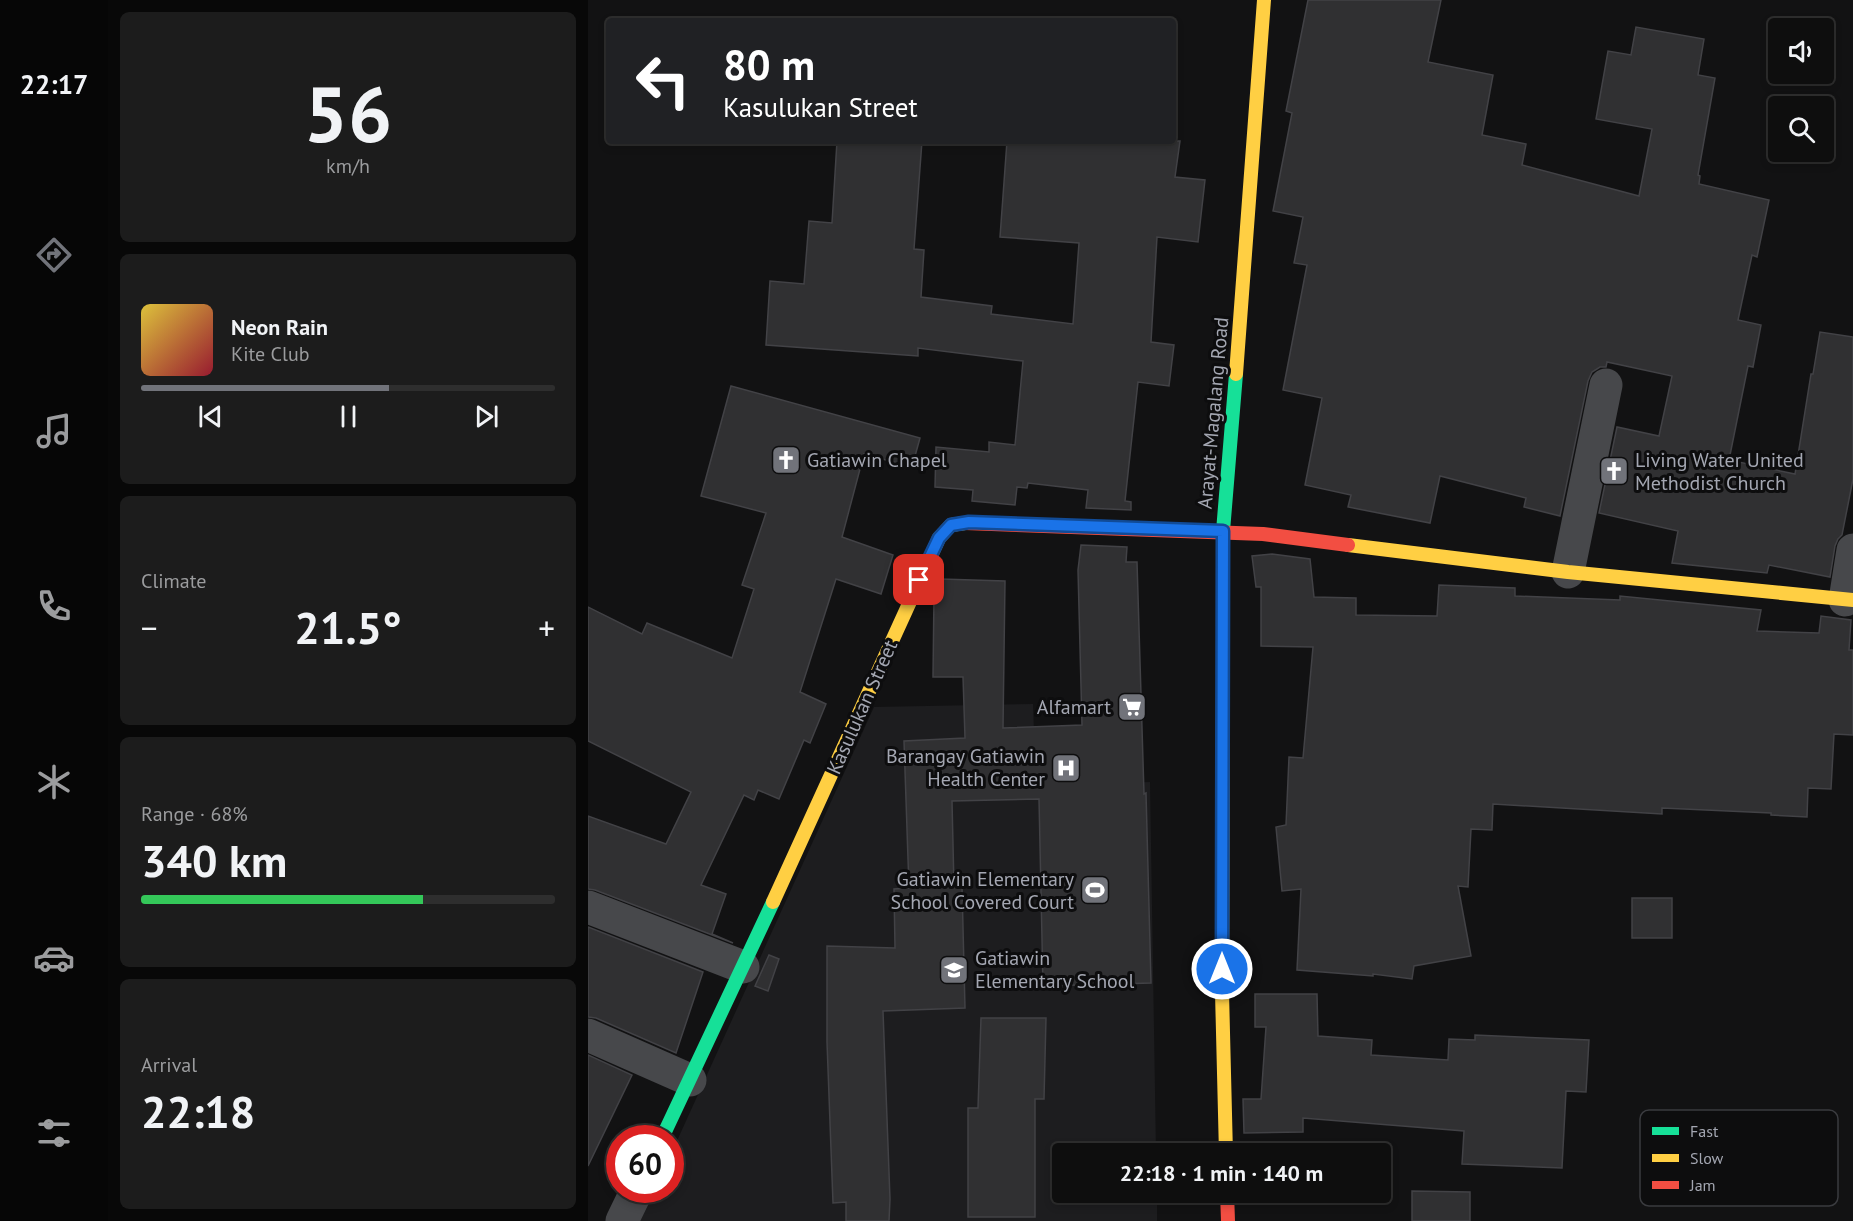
<!DOCTYPE html>
<meta charset="utf-8">
<style>
:root{--surface:#0e0e0e;--page:#1c1c1c;--text:#f1f3f6;--muted:#9b9c9e;--line:#2e2e2e;--accent:#71737a}
body{margin:0;font-family:"PT Sans",sans-serif;background:var(--page);color:var(--text);height:100vh;display:flex;flex-direction:column;font-size:22px;white-space:nowrap}
*{box-sizing:border-box;margin:0}
p{font-size:20px;color:var(--muted)}
.icon{flex:none;width:33px;height:33px;fill:none;stroke:currentColor;stroke-width:2;stroke-linecap:round;stroke-linejoin:round}
.map{position:relative;flex:1;overflow:hidden}
.details{display:flex;flex-direction:column;gap:12px;padding:12px;background:#080808;width:480px}
.details>*{flex:none}
.banner{position:absolute;left:18px;top:18px;width:570px;height:126px;border-radius:6px;box-shadow:0 3px 9px #0003,0 0 0 2px var(--line);background:#202124;color:#fff;overflow:hidden}
.buttons{position:absolute;left:1180px;top:18px;display:grid;gap:12px}
.buttons a{display:grid;place-items:center;width:66px;height:66px;border-radius:6px;background:var(--surface);box-shadow:0 3px 9px #0003,0 0 0 2px var(--line);font-size:30px}
.speed{position:absolute;left:18px;top:1125px;display:flex;gap:12px;font-size:30px;font-weight:700;text-align:center}
.speed>*{display:grid;place-content:center;width:78px;height:78px;border-radius:50%;background:var(--surface);box-shadow:0 3px 9px #0003,0 0 0 2px var(--line);line-height:1}
.speed .limit{border:9px solid #d22;background:#fff;color:#111}
.pin{position:absolute;display:grid;place-items:center;width:51px;height:51px;color:#fff;margin:-26px;border-radius:12px;box-shadow:0 3px 9px #0006}
.me{position:absolute;width:66px;margin:-33px;rotate:0deg;stroke-linejoin:round;filter:drop-shadow(0 0 4px #0008)}
.turn{display:flex;align-items:center;gap:21px;height:126px;padding:0 18px;font-size:27px}
.turn .icon{width:78px;height:78px;stroke-width:2.5}
.turn b{display:block;font-size:42px;line-height:51px}
.big{font-size:45px;font-weight:700;line-height:1.1}
.details .widget{flex:1;display:flex;flex-direction:column;justify-content:center;gap:9px;min-width:0;padding:0 21px;border-radius:9px;background:var(--page)}
.details .dial{align-items:center;gap:0}
.dial b{font-size:78px;line-height:1}
.song{display:flex;align-items:center;gap:18px}
.cover{width:72px;height:72px;border-radius:9px;background:linear-gradient(135deg,hsl(50 70% 55%),hsl(350 70% 35%))}
.played{height:6px;border-radius:3px;background:linear-gradient(90deg,var(--accent) 60%,var(--line) 60%)}
.keys{display:flex;justify-content:space-around;direction:ltr}
.heat{display:flex;justify-content:space-between;align-items:center;font-size:33px;direction:ltr}
.charge{height:9px;border-radius:4px;background:linear-gradient(90deg,#34c759 68%,var(--line) 0)}
.trip{position:absolute;left:464px;top:1143px;width:339px;height:60px;border-radius:6px;background:var(--surface);box-shadow:0 3px 9px #0003,0 0 0 2px var(--line);font-weight:700;line-height:60px;text-align:center}
main{display:flex;flex:1;min-height:0}
.menu{display:flex;flex-direction:column;width:108px;justify-content:space-around;align-items:center;background:#060606;color:var(--muted)}
.menu .icon{width:42px;height:42px}
.menu .active{color:var(--accent)}
.menu b{font-size:27px;color:var(--text)}
.map>svg:first-child{display:block}
</style>
<main>
<nav class="menu">
<b>22:17</b>
<svg class="icon active" aria-label="directions" viewBox="0 0 24 24"><path d="M12 3l9 9-9 9-9-9zM9 14v-3h6M13 9l2 2-2 2"/></svg>
<svg class="icon" aria-label="music" viewBox="0 0 24 24"><path d="M9 18V5l10-2v13"/><circle cx="6" cy="18" r="3"/><circle cx="16" cy="16" r="3"/></svg>
<svg class="icon" aria-label="phone" viewBox="0 0 24 24"><path d="M5 4h4l2 5-3 2q2 4 5 5l2-3 5 2v4C11 20 4 13 5 4z"/></svg>
<svg class="icon" aria-label="climate" viewBox="0 0 24 24"><path d="M12 3v18M4 7l16 10M4 17L20 7"/></svg>
<svg class="icon" aria-label="car" viewBox="0 0 24 24"><path d="M5 17H2v-5l4-1 3-4h7l3 4 3 1v5h-3M9 17h6M6 11h13"/><circle cx="7" cy="17" r="2"/><circle cx="17" cy="17" r="2"/></svg>
<svg class="icon" aria-label="filters" viewBox="0 0 24 24"><path d="M4 7h16M4 17h16"/><circle cx="9" cy="7" r="2"/><circle cx="15" cy="17" r="2"/></svg>
</nav>
<section class="details">
<div class="widget dial"><b>56</b><p>km/h</p></div>
<div class="widget">
<div class="song"><i class="cover"></i><div><b>Neon Rain</b><p>Kite Club</p></div></div>
<div class="played"></div>
<div class="keys"><svg class="icon" aria-label="previous" viewBox="0 0 24 24"><path d="M18 5L8 12l10 7zM5 5v14"/></svg><svg class="icon" aria-label="pause" viewBox="0 0 24 24"><path d="M8 5v14M16 5v14"/></svg><svg class="icon" aria-label="next" viewBox="0 0 24 24"><path d="M6 5l10 7-10 7zM19 5v14"/></svg></div>
</div>
<div class="widget"><p>Climate</p>
<div class="heat"><a>−</a><b class="big">21.5°</b><a>+</a></div>
</div>
<div class="widget"><p>Range · 68%</p><b class="big">340 km</b><div class="charge"></div></div>
<div class="widget"><p>Arrival</p><b class="big">22:18</b></div>
</section>
<div class="map">
<svg width="1265" height="1221" viewBox="0 0 1265 1221">
<rect width="100%" height="100%" fill="#121213"/>
<path fill="#1d1d1f" d="M 445,704 L 448,786 L 562,782 L 568,1153 L 474,1154 L 474,1192 L 569,1193 L 569,1221 L 52,1221 L 67,1190 L 82,1190 L 83,1154 L 286,707 Z"/>
<g fill="#303032" stroke="#424246" stroke-width="1.5">
<path d="M 720,0 L 853,0 L 840,62 L 905,75 L 894,135 L 938,144 L 934,165 L 1051,196 L 1064,129 L 1008,119 L 1020,51 L 1043,55 L 1048,27 L 1116,39 L 1110,75 L 1127,78 L 1110,175 L 1112,176 L 1111,184 L 1181,200 L 1169,257 L 1164,255 L 1150,320 L 1173,325 L 1165,367 L 1160,366 L 1141,460 L 1207,474 L 1223,374 L 1225,374 L 1232,332 L 1265,337 L 1265,479 L 1254,535 L 1250,539 L 1247,546 L 1242,577 L 1181,565 L 1179,573 L 1084,563 L 1090,531 L 1011,513 L 1029,427 L 1071,436 L 1084,376 L 1019,362 L 1018,367 L 1012,367 L 1004,372 L 1000,381 L 972,516 L 936,507 L 938,498 L 852,476 L 842,523 L 760,507 L 763,495 L 717,485 L 734,398 L 695,390 L 719,265 L 706,263 L 715,217 L 685,211 L 704,113 L 698,111 Z"/>
<path d="M 249,141 L 303,143 L 303,141 L 334,141 L 326,249 L 336,250 L 333,297 L 404,306 L 403,314 L 485,324 L 491,243 L 412,237 L 419,141 L 592,141 L 587,177 L 617,180 L 610,242 L 569,237 L 563,342 L 586,345 L 581,386 L 550,382 L 537,501 L 543,502 L 543,510 L 498,508 L 500,490 L 440,483 L 439,488 L 429,487 L 427,505 L 384,501 L 385,490 L 347,487 L 348,447 L 401,452 L 401,442 L 427,445 L 435,361 L 330,348 L 330,356 L 178,345 L 182,281 L 216,284 L 221,221 L 244,223 Z"/>
<path d="M 143,386 L 332,438 L 324,467 L 276,454 L 254,537 L 305,555 L 293,594 L 248,579 L 212,692 L 238,704 L 222,743 L 216,740 L 191,799 L 170,790 L 166,800 L 156,795 L 113,885 L 138,894 L 124,934 L 145,943 L 7,890 L 0,889 L 0,816 L 78,844 L 103,792 L 0,741 L 0,607 L 54,634 L 59,623 L 144,658 L 166,589 L 154,585 L 178,513 L 113,496 Z"/>
<path d="M 493,545 L 539,547 L 538,562 L 549,562 L 556,794 L 558,793 L 563,983 L 455,986 L 451,799 L 364,801 L 366,887 L 374,887 L 377,1008 L 295,1011 L 302,1199 L 301,1221 L 258,1221 L 258,1202 L 245,1203 L 239,1042 L 239,946 L 307,948 L 306,889 L 321,888 L 316,741 L 377,738 L 375,677 L 345,677 L 346,594 L 353,579 L 417,581 L 415,728 L 494,725 L 490,570 Z"/>
<path d="M 684,554 L 722,559 L 726,597 L 768,598 L 768,615 L 849,616 L 851,585 L 927,588 L 927,596 L 1032,600 L 1032,596 L 1173,610 L 1169,631 L 1231,633 L 1233,616 L 1263,620 L 1261,650 L 1265,650 L 1265,735 L 1246,734 L 1243,789 L 1220,788 L 1219,817 L 1183,815 L 1183,813 L 1074,808 L 1074,814 L 905,804 L 904,830 L 883,829 L 880,887 L 870,886 L 883,956 L 826,966 L 824,979 L 785,974 L 785,976 L 709,970 L 713,889 L 694,891 L 688,827 L 698,825 L 701,757 L 715,758 L 725,647 L 673,646 L 673,587 L 668,587 L 664,556 Z"/>
<rect x="1044" y="898" width="40" height="40"/>
<path d="M 0,927 L 115,972 L 88,1053 L 8,1018 L 0,1017 Z"/>
<path d="M 181,955 L 191,959 L 180,991 L 167,986 Z"/>
<path d="M 667,994 L 729,994 L 730,1036 L 784,1040 L 783,1055 L 860,1060 L 861,1039 L 887,1040 L 887,1035 L 1001,1040 L 998,1092 L 978,1091 L 974,1168 L 874,1164 L 876,1131 L 715,1118 L 715,1132 L 656,1133 L 655,1099 L 673,1099 L 678,1027 L 667,1027 Z"/>
<path d="M 393,1018 L 458,1018 L 456,1099 L 447,1099 L 447,1217 L 380,1217 L 380,1108 L 390,1108 Z"/>
<path d="M 0,1055 L 44,1075 L 0,1166 Z"/>
<path d="M 824,1191 L 882,1192 L 882,1221 L 824,1221 Z"/>
</g>
<g fill="none" stroke-linecap="round" stroke-linejoin="round">
<g stroke="#47484b" stroke-width="33">
<path d="M 980,572 L 1018,385"/>
<path d="M 1257,600 L 1265,550"/>
<path d="M 0,907 L 155,967"/>
<path d="M 0,1035 L 102,1080"/>
<path d="M 34,1221 L 49,1190"/>
</g>
<g stroke="#16e098" stroke-width="14">
<path d="M 635,691 L 635,531 L 648,374"/>
<path d="M 74,1138 L 185,902"/>
</g>
<g stroke="#ffcf43" stroke-width="14">
<path d="M 648,374 L 676,0"/>
<path d="M 760,545 L 980,572 L 1265,600"/>
<path d="M 635,691 L 634,992 L 638,1154"/>
<path d="M 185,902 L 351,538 L 363,525 L 377,523"/>
</g>
<g stroke="#f24e42" stroke-width="14">
<path d="M 377,523 L 675,534 L 760,545"/>
<path d="M 639,1192 L 640,1221"/>
</g>
</g>
<g fill="none" stroke-linecap="round" stroke-linejoin="round">
<g stroke="#114b97" stroke-width="15">
<path id="route" d="M 331,580 L 351,538 L 363,525 L 381,522 L 635,531 L 634,969"/>
</g>
<use href="#route" stroke="#1a73e8" stroke-width="10"/>
</g>
<defs>
<g id="church-square" transform="scale(1.5)"><rect x="-9" y="-9" width="18" height="18" rx="4" fill="#71737a" stroke="#0d0d0e"/><path d="M-1.2-6h2.4v3.5h3.3v2.4h-3.3V6h-2.4V-.1h-3.3v-2.4h3.3Z" fill="#fff"/></g>
<g id="supermarket-square" transform="scale(1.5)"><rect x="-9" y="-9" width="18" height="18" rx="4" fill="#71737a" stroke="#0d0d0e"/><path d="M-6-5.5h2.5l.6 2H6L4.5 2H-2.5L-4.4-4H-6ZM-1.5 3.2a1.3 1.3 0 1 0 .1 0ZM3 3.2a1.3 1.3 0 1 0 .1 0Z" fill="#fff"/></g>
<g id="hospital-square" transform="scale(1.5)"><rect x="-9" y="-9" width="18" height="18" rx="4" fill="#71737a" stroke="#0d0d0e"/><path d="M-5-5h3v3.5h4V-5h3V5h-3V1.5h-4V5h-3Z" fill="#fff"/></g>
<g id="stadium-square" transform="scale(1.5)"><rect x="-9" y="-9" width="18" height="18" rx="4" fill="#71737a" stroke="#0d0d0e"/><path d="M0-5a6.5 5 0 1 0 0 10a6.5 5 0 1 0 0-10ZM-3.5-1.8h7v3.6h-7Z" fill="#fff"/></g>
<g id="school-square" transform="scale(1.5)"><rect x="-9" y="-9" width="18" height="18" rx="4" fill="#71737a" stroke="#0d0d0e"/><path d="M0-5L7-2L0 1L-7-2ZM-4 1L0 2.5L4 1V4Q0 6-4 4Z" fill="#fff"/></g>
</defs>
<g fill-rule="evenodd">
<use href="#church-square" x="198" y="460"/>
<use href="#church-square" x="1026" y="471"/>
<use href="#supermarket-square" x="544" y="707"/>
<use href="#hospital-square" x="478" y="768"/>
<use href="#stadium-square" x="507" y="890"/>
<use href="#school-square" x="366" y="970"/>
</g>
<g text-anchor="middle" dominant-baseline="central" stroke-width="6" stroke-linejoin="round" paint-order="stroke">
<g font-size="20" fill="#a4a7b2" stroke="#0d0d0e">
<text transform="translate(625 413) rotate(-85)">Arayat-Magalang Road</text>
<text transform="translate(274 707) rotate(-66)">Kasulukan Street</text>
</g>
<g font-size="20" fill="#a4a7b2" stroke="#0d0d0e" text-anchor="start">
<text x="219" y="460">Gatiawin Chapel</text>
<text x="1047" y="460">Living Water United<tspan x="1047" dy="23">Methodist Church</tspan></text>
<text x="523" y="707" text-anchor="end">Alfamart</text>
<text x="457" y="756" text-anchor="end">Barangay Gatiawin<tspan x="457" dy="23">Health Center</tspan></text>
<text x="486" y="879" text-anchor="end">Gatiawin Elementary<tspan x="486" dy="23">School Covered Court</tspan></text>
<text x="387" y="958">Gatiawin<tspan x="387" dy="23">Elementary School</tspan></text>
</g>
</g>
<rect x="1052" y="1110" width="198" height="96" rx="9" fill="#0d0d0e" stroke="#3a3b3f" stroke-width="1.5"/>
<rect x="1064" y="1127" width="27" height="8" fill="#16e098"/>
<rect x="1064" y="1154" width="27" height="8" fill="#ffcf43"/>
<rect x="1064" y="1181" width="27" height="8" fill="#f24e42"/>
<g font-size="16" fill="#a4a7b2">
<text x="1102" y="1137">Fast</text>
<text x="1102" y="1164">Slow</text>
<text x="1102" y="1191">Jam</text>
</g>
</svg>
<div class="buttons">
<a><svg class="icon" aria-label="sound" viewBox="0 0 24 24"><path d="M4 9h4l5-4v14l-5-4H4zM17 9q2 3 0 6"/></svg></a>
<a><svg class="icon" aria-label="search" viewBox="0 0 24 24"><circle cx="10" cy="10" r="6"/><path d="M15 15l6 6"/></svg></a>
</div>
<div class="speed"><div class="limit">60</div></div>
<div class="pin" style="left:331px;top:580px;background:#d93025"><svg class="icon" aria-label="arrive" viewBox="0 0 24 24"><path d="M6 21V4h12l-3 4 3 4H6"/></svg></div>
<svg class="me" style="left:634px;top:969px" viewBox="-20 -20 40 40"><circle r="17" fill="#1a73e8" stroke="#fff" stroke-width="3"/><path d="M0-11L8 9 0 5-8 9z" fill="#fff"/></svg>
<div class="trip">22:18 · 1 min · 140 m</div>
<div class="banner">
<div class="turn"><svg class="icon" aria-label="left" viewBox="0 0 24 24"><path d="M17 20v-9H6M10 6l-5 5 5 5"/></svg><div><b>80 m</b>Kasulukan Street</div></div>
</div>
</div>
</main>
